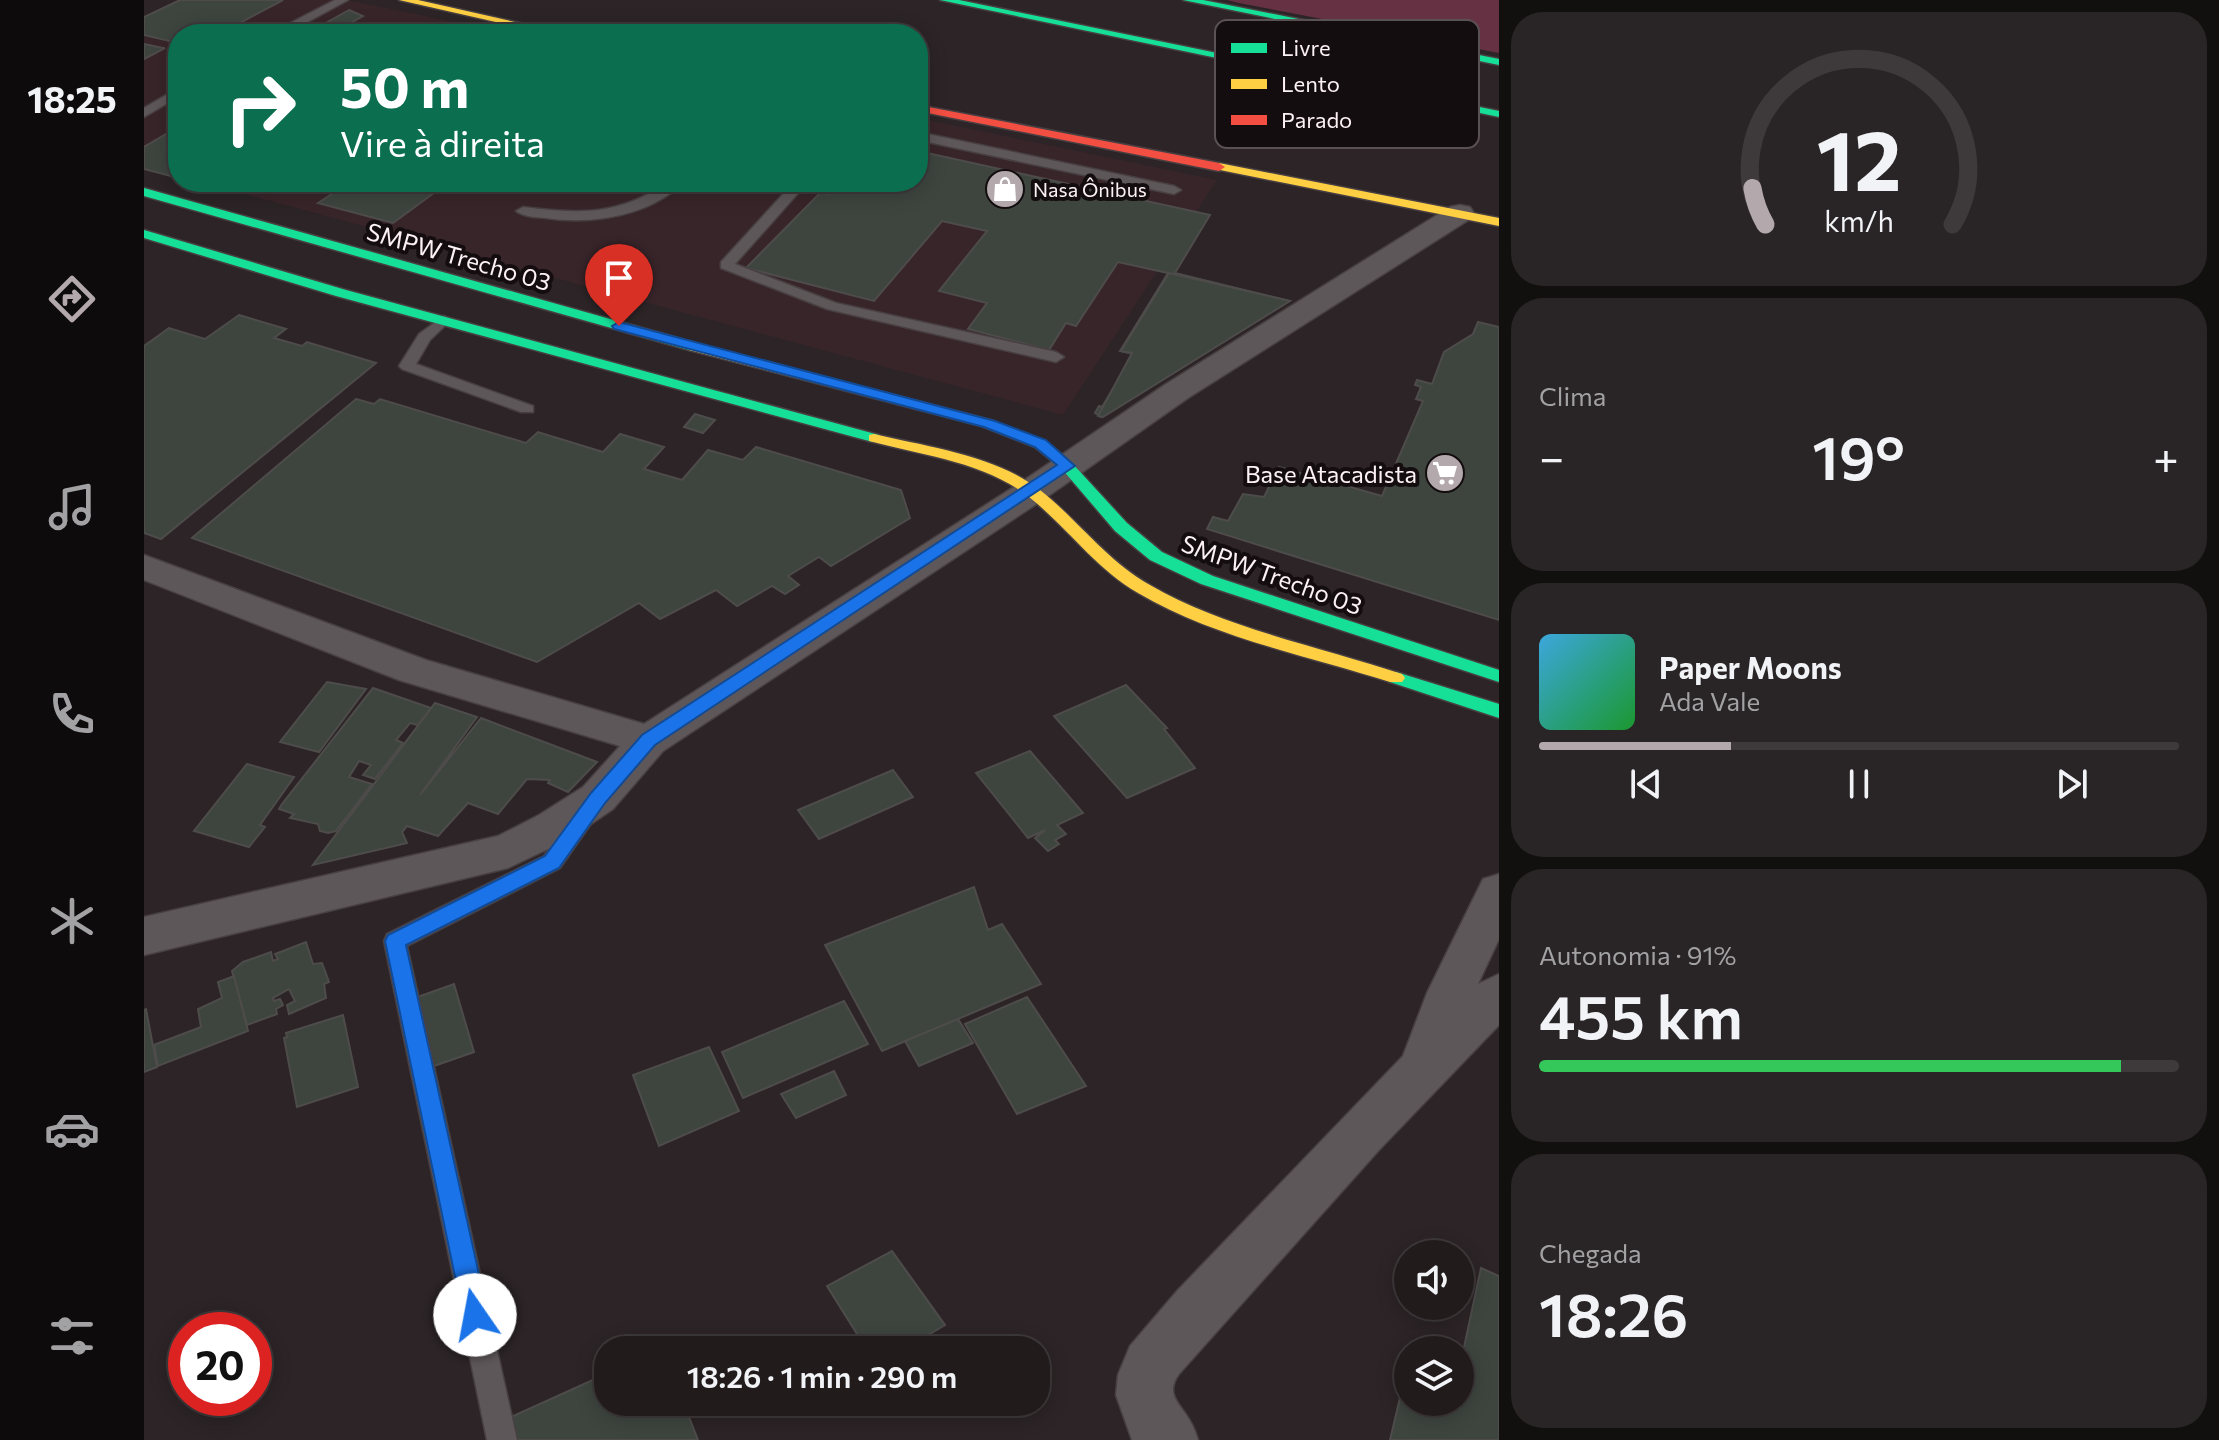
<!DOCTYPE html>
<html lang="pt">
<meta charset="utf-8">
<style>
:root{--surface:#211b1c;--page:#292425;--text:#f1f3f6;--muted:#a2a1a3;--line:#3e393b;--accent:#b3a9ac}
body{margin:0;font-family:Commissioner,sans-serif;background:var(--page);color:var(--text);height:100vh;display:flex;flex-direction:column;font-size:30px;white-space:nowrap}
*{box-sizing:border-box;margin:0}
p{font-size:26px;color:var(--muted)}
.icon{flex:none;width:44px;height:44px;fill:none;stroke:currentColor;stroke-width:2;stroke-linecap:round;stroke-linejoin:round}
.map{position:relative;flex:1;overflow:hidden}
.details{display:flex;flex-direction:column;gap:12px;padding:12px;background:#120f0f;width:720px}
.details>*{flex:none}
.guide{position:absolute;left:24px;top:24px;width:760px;height:168px;border-radius:32px;box-shadow:0 4px 20px #0003,0 0 0 2px var(--line);background:#0b6e4f;color:#fff;overflow:hidden}
.fabs{position:absolute;left:1250px;top:1240px;display:grid;gap:16px}
.fabs a{display:grid;place-items:center;width:80px;height:80px;border-radius:50%;background:var(--surface);box-shadow:0 4px 20px #0003,0 0 0 2px var(--line);font-size:40px}
.speed{position:absolute;left:24px;top:1312px;display:flex;gap:16px;font-size:40px;font-weight:700;text-align:center}
.speed>*{display:grid;place-content:center;width:104px;height:104px;border-radius:50%;background:var(--surface);box-shadow:0 4px 20px #0003,0 0 0 2px var(--line);line-height:1}
.speed .limit{border:12px solid #d22;background:#fff;color:#111}
.pin{position:absolute;display:grid;place-items:center;width:68px;height:68px;color:#fff;margin:-82px -34px;border-radius:50% 50% 50% 0;rotate:-45deg;box-shadow:0 0 8px #0007}
.pin .icon{rotate:45deg}
.me{position:absolute;width:88px;margin:-44px;rotate:348deg;stroke-linejoin:round;filter:drop-shadow(0 0 6px #0008)}
.turn{display:flex;align-items:center;gap:28px;height:168px;padding:0 40px;font-size:36px}
.turn .icon{width:104px;height:104px;stroke-width:2.5}
.turn b{display:block;font-size:56px;line-height:68px}
.big{font-size:60px;font-weight:600;line-height:1.1}
.details .widget{flex:1;display:flex;flex-direction:column;justify-content:center;gap:12px;min-width:0;padding:0 28px;border-radius:32px;background:var(--page)}
.details .dial{align-items:center;gap:0}
.dial svg{height:208px;overflow:visible;fill:none;stroke:var(--line);stroke-width:7;stroke-linecap:round;text-anchor:middle}
.dial text{fill:var(--text);stroke:none}
.song{display:flex;align-items:center;gap:24px}
.cover{width:96px;height:96px;border-radius:12px;background:linear-gradient(135deg,hsl(200 70% 55%),hsl(130 70% 35%))}
.played{height:8px;border-radius:4px;background:linear-gradient(90deg,var(--accent) 30%,var(--line) 30%)}
.keys{display:flex;justify-content:space-around;direction:ltr}
.heat{display:flex;justify-content:space-between;align-items:center;font-size:44px;direction:ltr}
.charge{height:12px;border-radius:6px;background:linear-gradient(90deg,#34c759 91%,var(--line) 0)}
.trip{position:absolute;left:450px;top:1336px;width:456px;height:80px;border-radius:32px;background:var(--surface);box-shadow:0 4px 20px #0003,0 0 0 2px var(--line);font-weight:600;line-height:80px;text-align:center}
main{display:flex;flex:1;min-height:0}
.dock{display:flex;flex-direction:column;width:144px;justify-content:space-around;align-items:center;background:#0d0b0b;color:var(--muted)}
.dock .icon{width:56px;height:56px}
.dock .on{color:var(--accent)}
.dock b{font-size:36px;color:var(--text)}
.map>svg:first-child{display:block}
</style>
<main>
<nav class="dock">
<b>18:25</b>
<svg class="icon on" aria-label="directions" viewBox="0 0 24 24"><path d="M12 3l9 9-9 9-9-9zM9 14v-3h6M13 9l2 2-2 2"/></svg>
<svg class="icon" aria-label="music" viewBox="0 0 24 24"><path d="M9 18V5l10-2v13"/><circle cx="6" cy="18" r="3"/><circle cx="16" cy="16" r="3"/></svg>
<svg class="icon" aria-label="phone" viewBox="0 0 24 24"><path d="M5 4h4l2 5-3 2q2 4 5 5l2-3 5 2v4C11 20 4 13 5 4z"/></svg>
<svg class="icon" aria-label="climate" viewBox="0 0 24 24"><path d="M12 3v18M4 7l16 10M4 17L20 7"/></svg>
<svg class="icon" aria-label="car" viewBox="0 0 24 24"><path d="M5 17H2v-5l4-1 3-4h7l3 4 3 1v5h-3M9 17h6M6 11h13"/><circle cx="7" cy="17" r="2"/><circle cx="17" cy="17" r="2"/></svg>
<svg class="icon" aria-label="filters" viewBox="0 0 24 24"><path d="M4 7h16M4 17h16"/><circle cx="9" cy="7" r="2"/><circle cx="15" cy="17" r="2"/></svg>
</nav>
<div class="map">
<svg width="1355" height="1440" viewBox="0 0 1355 1440">
<rect width="100%" height="100%" fill="#2c2426"/>
<g fill="#38252a">
<path d="M 33,0 L 203,0 L 368,34 L 34,34 L 34,176 L 0,167 L 0,16 Z"/>
<path d="M 774,118 L 1073,180 L 919,415 L 56,182 L 774,182 Z"/>
</g>
<path fill="#663143" d="M 1083,0 L 1355,0 L 1355,53 L 1095,3 Z"/>
<g fill="#3e453f" stroke="#4e4c4b" stroke-width="2">
<path d="M 36,0 L 139,0 L 75,34 L 34,34 L 34,43 L 0,35 L 0,17 Z"/>
<path d="M 205,10 L 219,16 L 196,29 L 182,23 Z"/>
<path d="M 0,44 L 19,48 L 21,48 L 0,59 Z"/>
<path d="M 34,127 L 34,178 L 0,169 L 0,147 Z"/>
<path d="M 774,151 L 1066,215 L 1031,273 L 1145,301 L 957,417 L 951,413 L 955,406 L 958,407 L 990,354 L 976,351 L 1024,273 L 974,262 L 932,326 L 922,323 L 905,350 L 824,329 L 843,303 L 795,291 L 843,231 L 798,221 L 730,301 L 602,268 L 677,192 L 684,194 L 695,182 L 774,182 Z"/>
<path d="M 206,182 L 305,182 L 249,223 L 174,203 Z"/>
<path d="M 1025,273 L 1146,301 L 959,417 L 954,416 L 988,353 L 977,351 Z"/>
<path d="M 95,315 L 142,329 L 130,338 L 158,346 L 163,342 L 232,363 L 17,539 L 0,533 L 0,346 L 25,328 L 61,339 Z"/>
<path d="M 1334,322 L 1355,327 L 1355,620 L 1063,529 L 1069,517 L 1084,521 L 1099,494 L 1120,497 L 1135,467 L 1238,496 L 1279,401 L 1272,399 L 1277,387 L 1271,385 L 1273,380 L 1288,384 L 1300,352 L 1329,334 Z"/>
<path d="M 212,399 L 230,404 L 236,399 L 382,443 L 394,432 L 459,452 L 476,434 L 520,447 L 500,469 L 538,480 L 564,450 L 599,460 L 612,447 L 757,490 L 766,518 L 687,566 L 675,557 L 644,576 L 655,585 L 641,594 L 628,586 L 593,606 L 572,590 L 516,619 L 495,603 L 393,662 L 48,538 Z"/>
<path d="M 551,414 L 571,420 L 559,433 L 540,427 Z"/>
<path d="M 183,682 L 222,689 L 175,752 L 136,742 Z"/>
<path d="M 982,685 L 1023,728 L 1020,729 L 1051,768 L 983,798 L 910,716 Z"/>
<path d="M 229,688 L 287,708 L 274,725 L 266,723 L 252,740 L 259,743 L 231,779 L 219,775 L 227,765 L 215,761 L 205,777 L 228,784 L 192,831 L 184,833 L 176,831 L 174,824 L 146,818 L 150,814 L 135,809 L 138,804 Z"/>
<path d="M 291,703 L 333,717 L 276,795 L 337,718 L 453,762 L 424,792 L 404,783 L 406,780 L 383,779 L 354,814 L 324,803 L 294,836 L 263,826 L 258,832 L 263,843 L 169,865 Z"/>
<path d="M 886,751 L 939,813 L 913,825 L 922,834 L 911,840 L 915,844 L 904,851 L 891,838 L 901,830 L 884,838 L 832,773 Z"/>
<path d="M 103,764 L 150,777 L 116,825 L 121,827 L 105,847 L 50,831 Z"/>
<path d="M 749,770 L 769,797 L 675,839 L 654,810 Z"/>
<path d="M 830,887 L 844,930 L 858,924 L 897,984 L 738,1051 L 681,945 Z"/>
<path d="M 162,942 L 169,964 L 178,963 L 185,982 L 180,984 L 182,998 L 145,1014 L 143,1005 L 151,1001 L 145,989 L 129,998 L 130,1001 L 136,999 L 139,1005 L 132,1009 L 133,1014 L 103,1025 L 88,971 L 99,962 L 127,952 L 129,961 L 134,959 L 131,954 Z"/>
<path d="M 90,976 L 104,1031 L 14,1066 L 10,1045 L 57,1027 L 54,1009 L 78,998 L 74,982 Z"/>
<path d="M 310,984 L 330,1052 L 273,1072 L 254,1004 Z"/>
<path d="M 883,997 L 942,1086 L 873,1114 L 821,1024 Z"/>
<path d="M 700,1001 L 724,1044 L 599,1098 L 578,1052 Z"/>
<path d="M 2,1009 L 13,1067 L 0,1072 L 0,1010 Z"/>
<path d="M 199,1015 L 214,1087 L 153,1107 L 140,1038 L 143,1037 L 142,1033 Z"/>
<path d="M 814,1019 L 829,1043 L 775,1066 L 761,1041 Z"/>
<path d="M 565,1047 L 595,1111 L 515,1146 L 489,1075 Z"/>
<path d="M 690,1071 L 702,1095 L 652,1118 L 637,1094 Z"/>
<path d="M 748,1251 L 801,1325 L 759,1350 L 723,1350 L 683,1286 Z"/>
<path d="M 1337,1268 L 1355,1276 L 1355,1440 L 1246,1440 L 1264,1364 L 1264,1402 L 1316,1402 L 1316,1351 L 1319,1352 Z"/>
<path d="M 464,1373 L 464,1402 L 539,1402 L 554,1440 L 372,1440 L 365,1418 Z"/>
</g>
<g fill="none" stroke-linecap="round" stroke-linejoin="round">
<g stroke="#473f41" stroke-width="3">
<g id="lane">
<path d="M 191,0 L 204,0 L 160,24 L 195,34 C 180,34 166,29 152,29 C 144,29 135,34 125,34 Z"/>
<path d="M 34,88 L 34,97 L 0,117 L 0,108 Z"/>
<path d="M 774,132 L 1030,186 L 1037,190 L 1030,194 L 774,140 Z"/>
<path d="M 524,182 L 540,182 C 506,216 447,225 402,218 C 392,217 380,217 372,211 L 379,207 C 436,214 474,216 524,182 Z"/>
<path d="M 650,182 L 664,182 L 591,264 L 692,303 L 912,352 L 920,357 L 912,362 L 683,309 L 577,268 L 577,262 Z"/>
<path d="M 300,316 L 307,320 L 286,340 L 272,364 L 389,406 L 389,412 L 377,412 L 258,369 L 255,366 L 275,334 Z"/>
<path d="M 440,810 L 448,812 L 451,818 L 416,868 L 263,946 L 373,1440 L 343,1440 L 240,941 L 243,934 L 400,856 L 432,812 Z"/>
</g>
</g>
<g stroke="#473f41" stroke-width="3">
<g id="street">
<path d="M 1316,205 L 1326,207 L 1330,213 L 1326,219 L 1044,398 L 900,499 L 519,751 L 469,809 L 425,839 L 364,868 L 0,955 L 0,917 L 354,836 L 395,815 L 439,787 L 476,746 L 255,680 L 0,580 L 0,555 L 282,660 L 500,724 L 876,483 L 1022,384 L 1306,207 Z"/>
<path d="M 1355,874 L 1355,939 L 1334,984 L 1355,974 L 1355,1025 L 1235,1150 L 1035,1374 C 1020,1395 1037,1404 1046,1421 C 1050,1427 1052,1434 1054,1440 L 988,1440 L 972,1395 L 974,1375 L 986,1346 L 1033,1291 L 1259,1056 L 1283,993 L 1339,879 Z"/>
</g>
</g>
<g stroke="#473f41" stroke-width="3">
<g id="fast">
<path d="M 796,0 L 815,0 L 1355,111 L 1355,117 Z"/>
<path d="M 1039,0 L 1059,0 L 1355,59 L 1355,65 Z"/>
<path d="M 0,188 L 555,344 L 557,347 L 550,351 L 545,350 L 0,196 Z"/>
<path d="M 0,230 L 202,290 L 735,435 L 737,438 L 730,442 L 725,441 L 192,296 L 0,238 Z"/>
<path d="M 845,420 L 901,441 L 928,463 L 983,523 L 1018,552 L 1069,576 L 1355,670 L 1355,682 L 1057,584 L 1006,560 L 971,531 L 918,469 L 891,447 L 840,427 L 838,424 Z"/>
<path d="M 1252,672 L 1355,704 L 1355,718 L 1246,682 L 1243,678 L 1246,674 Z"/>
</g>
</g>
<g stroke="#473f41" stroke-width="3">
<g id="slow">
<path d="M 255,0 L 274,0 L 424,34 L 405,34 Z"/>
<path d="M 1075,163 L 1355,218 L 1355,226 L 1071,169 L 1071,165 Z"/>
<path d="M 550,343 L 850,421 L 852,424 L 845,428 L 545,350 L 543,347 Z"/>
<path d="M 730,434 C 784,447 851,455 896,490 C 934,520 963,561 1006,585 C 1080,628 1177,647 1258,674 L 1261,678 L 1258,682 L 1246,682 C 1164,656 1068,637 994,593 C 951,568 923,527 885,497 C 841,462 777,455 725,441 L 725,435 Z"/>
</g>
</g>
<g stroke="#473f41" stroke-width="3">
<path id="jam" d="M 774,105 L 1075,163 L 1081,167 L 1075,171 L 774,111 Z"/>
</g>
<use href="#lane" fill="#5e5759" fill-rule="evenodd"/>
<use href="#street" fill="#5e5759" fill-rule="evenodd"/>
<use href="#fast" fill="#16e098" fill-rule="evenodd"/>
<use href="#slow" fill="#ffcf43" fill-rule="evenodd"/>
<use href="#jam" fill="#f24e42" fill-rule="evenodd"/>
</g>
<path fill="#1a73e8" stroke="#114b97" stroke-width="2" d="M 475,322 L 851,421 L 902,440 L 931,466 L 511,745 L 461,803 L 415,868 L 262,945 L 344,1315 L 340,1324 L 331,1328 L 323,1324 L 319,1315 L 241,941 L 244,935 L 401,856 L 447,793 L 498,735 L 913,465 L 891,447 L 840,427 L 470,329 L 468,326 Z"/>
<defs>
<g id="shop-disc" transform="scale(2)"><circle r="9.5" fill="#b3a9ac" stroke="#140d0f"/><path d="M-5-2.5h2.3a2.7 3.5 0 0 1 5.4 0H5L5.5 6h-11ZM-1.5-2.5h3a1.5 2.3 0 0 0-3 0Z" fill="#fff"/></g>
<g id="supermarket-disc" transform="scale(2)"><circle r="9.5" fill="#b3a9ac" stroke="#140d0f"/><path d="M-6-5.5h2.5l.6 2H6L4.5 2H-2.5L-4.4-4H-6ZM-1.5 3.2a1.3 1.3 0 1 0 .1 0ZM3 3.2a1.3 1.3 0 1 0 .1 0Z" fill="#fff"/></g>
</defs>
<g fill-rule="evenodd">
<use href="#shop-disc" x="861" y="189"/>
<use href="#supermarket-disc" x="1301" y="473"/>
</g>
<g text-anchor="middle" dominant-baseline="central" stroke-width="8" stroke-linejoin="round" paint-order="stroke">
<g font-size="20" fill="#fcf1f4" stroke="#140d0f" text-anchor="start">
<text x="889" y="189">Nasa Ônibus</text>
</g>
<g font-size="24" fill="#fcf1f4" stroke="#140d0f">
<text transform="translate(315 256) rotate(16)">SMPW Trecho 03</text>
<text transform="translate(1128 574) rotate(20)">SMPW Trecho 03</text>
</g>
<g font-size="24" fill="#fcf1f4" stroke="#140d0f" text-anchor="end">
<text x="1273" y="473">Base Atacadista</text>
</g>
</g>
<rect x="1071" y="20" width="264" height="128" rx="12" fill="#140d0f" stroke="#5a5154" stroke-width="2"/>
<rect x="1087" y="43" width="36" height="10" fill="#16e098"/>
<rect x="1087" y="79" width="36" height="10" fill="#ffcf43"/>
<rect x="1087" y="115" width="36" height="10" fill="#f24e42"/>
<g font-size="22" fill="#fcf1f4">
<text x="1137" y="56">Livre</text>
<text x="1137" y="92">Lento</text>
<text x="1137" y="128">Parado</text>
</g>
</svg>
<div class="fabs">
<a><svg class="icon" aria-label="sound" viewBox="0 0 24 24"><path d="M4 9h4l5-4v14l-5-4H4zM17 9q2 3 0 6"/></svg></a>
<a><svg class="icon" aria-label="layers" viewBox="0 0 24 24"><path d="M12 4l9 5-9 5-9-5zM3 14l9 5 9-5"/></svg></a>
</div>
<div class="speed"><div class="limit">20</div></div>
<div class="pin" style="left:475px;top:326px;background:#d93025"><svg class="icon" aria-label="arrive" viewBox="0 0 24 24"><path d="M6 21V4h12l-3 4 3 4H6"/></svg></div>
<svg class="me" style="left:331px;top:1315px" viewBox="-20 -20 40 40"><circle r="19" fill="#fff"/><path d="M0-13L10 11 0 6-10 11z" fill="#1a73e8"/></svg>
<div class="trip">18:26 · 1 min · 290 m</div>
<div class="guide">
<div class="turn"><svg class="icon" aria-label="right" viewBox="0 0 24 24"><path d="M7 20v-9h11M14 6l5 5-5 5"/></svg><div><b>50 m</b>Vire à direita</div></div>
</div>
</div>
<section class="details">
<div class="widget dial"><svg viewBox="0 0 100 80">
<path d="M14 69A42 42 0 1 1 86 69"/>
<path d="M14 69A42 42 0 0 1 9 55" stroke="#b3a9ac"/>
<text x="50" y="56" font-size="32" font-weight="700">12</text>
<text x="50" y="72" font-size="11">km/h</text>
</svg></div>
<div class="widget"><p>Clima</p>
<div class="heat"><a>−</a><b class="big">19°</b><a>+</a></div>
</div>
<div class="widget">
<div class="song"><i class="cover"></i><div><b>Paper Moons</b><p>Ada Vale</p></div></div>
<div class="played"></div>
<div class="keys"><svg class="icon" aria-label="previous" viewBox="0 0 24 24"><path d="M18 5L8 12l10 7zM5 5v14"/></svg><svg class="icon" aria-label="pause" viewBox="0 0 24 24"><path d="M8 5v14M16 5v14"/></svg><svg class="icon" aria-label="next" viewBox="0 0 24 24"><path d="M6 5l10 7-10 7zM19 5v14"/></svg></div>
</div>
<div class="widget"><p>Autonomia · 91%</p><b class="big">455 km</b><div class="charge"></div></div>
<div class="widget"><p>Chegada</p><b class="big">18:26</b></div>
</section>
</main>
